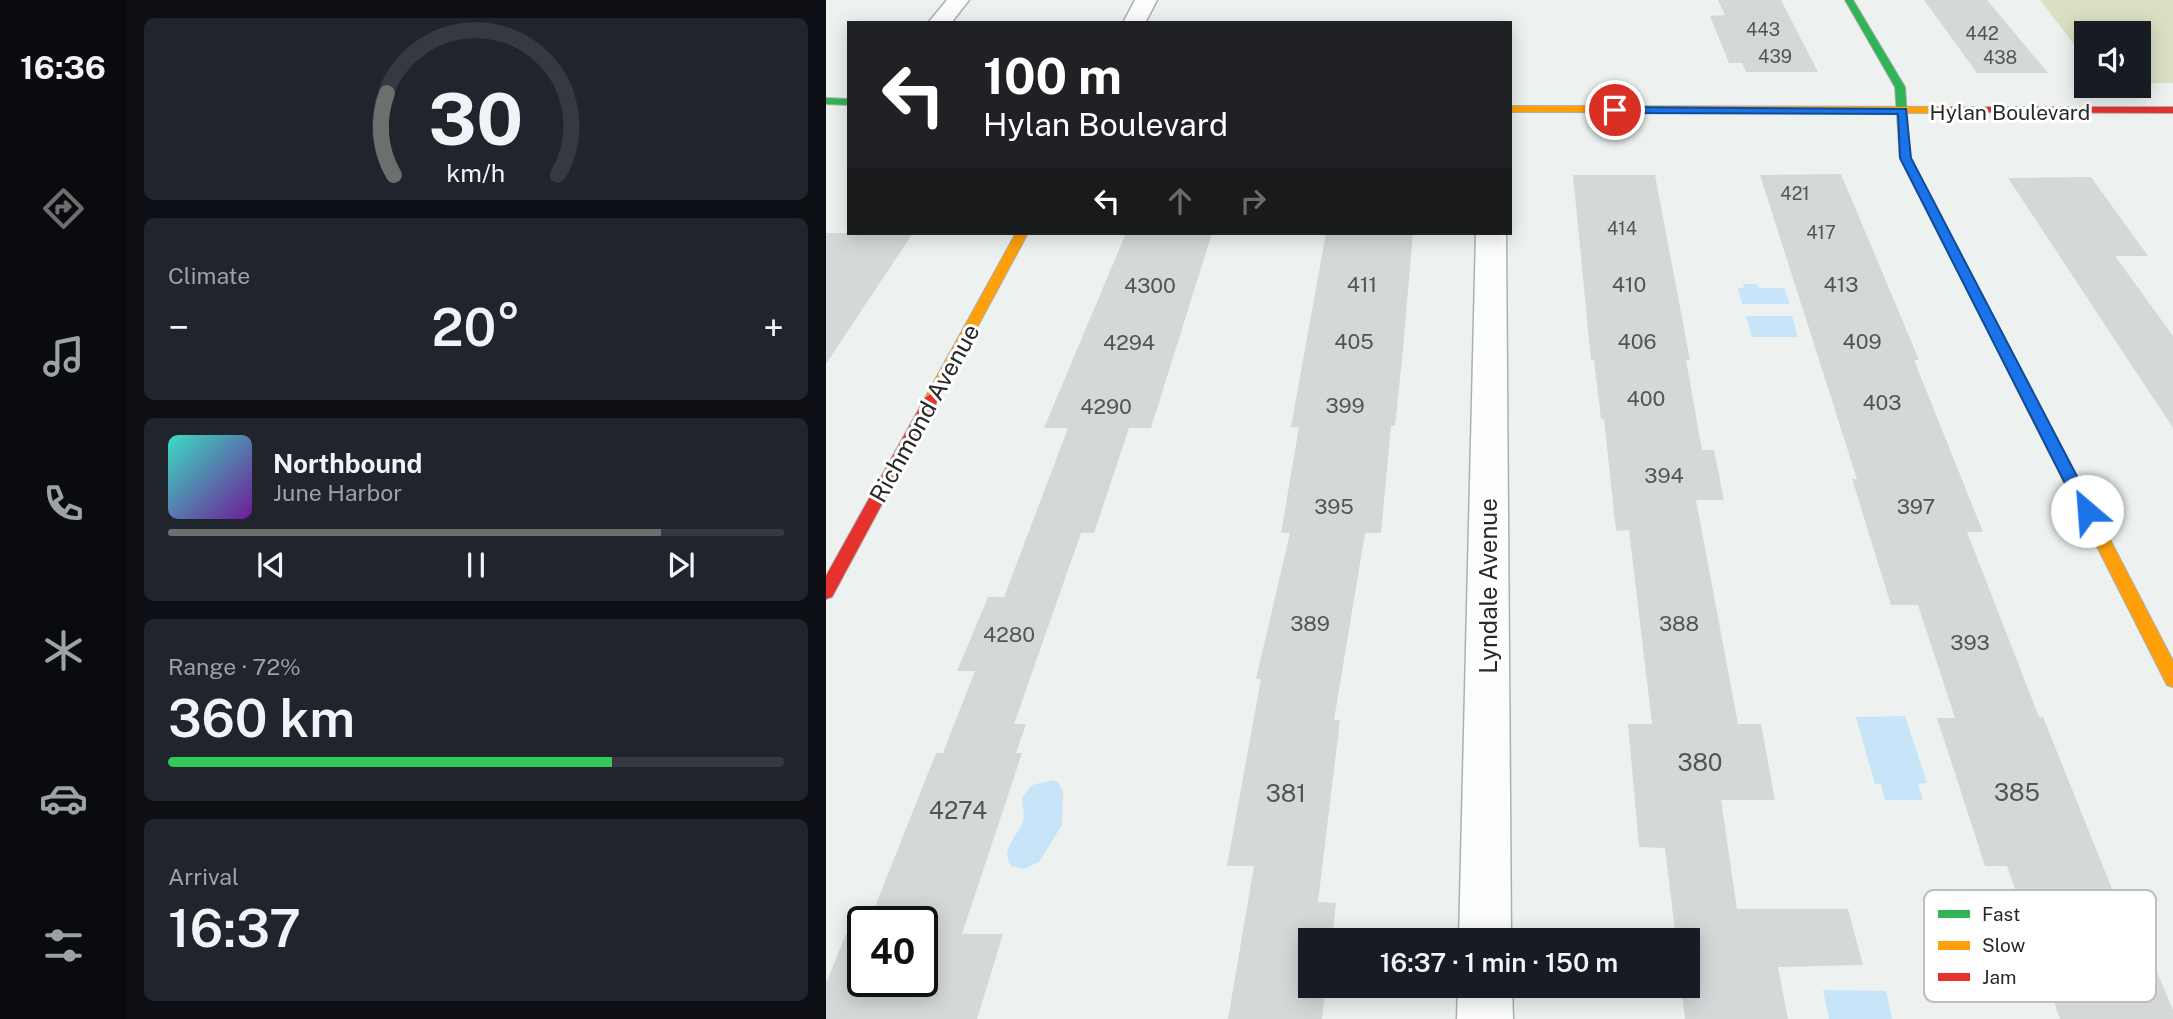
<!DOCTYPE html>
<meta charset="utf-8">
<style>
:root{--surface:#171b24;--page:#20242c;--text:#f1f3f6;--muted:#9ea1a6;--line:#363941;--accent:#6c6f6e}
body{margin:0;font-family:"Public Sans",sans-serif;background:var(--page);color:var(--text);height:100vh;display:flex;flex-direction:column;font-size:26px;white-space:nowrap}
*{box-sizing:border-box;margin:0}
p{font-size:23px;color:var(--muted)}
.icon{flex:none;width:38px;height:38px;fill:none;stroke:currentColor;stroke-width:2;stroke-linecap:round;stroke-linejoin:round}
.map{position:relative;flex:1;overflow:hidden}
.sheet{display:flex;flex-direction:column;gap:18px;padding:18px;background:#0d0f14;width:700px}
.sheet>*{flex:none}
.top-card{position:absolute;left:21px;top:21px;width:665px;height:214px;border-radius:0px;box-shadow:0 4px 18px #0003;background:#202124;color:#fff;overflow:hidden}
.buttons{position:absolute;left:1248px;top:21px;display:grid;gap:14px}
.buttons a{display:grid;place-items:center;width:77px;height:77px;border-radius:0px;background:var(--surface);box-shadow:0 4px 18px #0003;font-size:35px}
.speed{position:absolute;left:21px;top:906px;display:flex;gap:14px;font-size:35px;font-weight:700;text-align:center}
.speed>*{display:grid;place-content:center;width:91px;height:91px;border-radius:50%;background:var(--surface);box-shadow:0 4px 18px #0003;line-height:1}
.speed .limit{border:4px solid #111;border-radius:10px;background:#fff;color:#111}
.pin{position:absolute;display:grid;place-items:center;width:60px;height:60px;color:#fff;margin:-30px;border:4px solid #fff;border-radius:50%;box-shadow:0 2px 7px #0007}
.me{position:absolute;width:77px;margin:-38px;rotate:333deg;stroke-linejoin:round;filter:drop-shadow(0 0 5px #0008)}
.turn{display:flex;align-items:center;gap:24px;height:147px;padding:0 21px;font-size:32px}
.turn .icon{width:91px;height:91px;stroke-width:2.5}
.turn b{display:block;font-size:49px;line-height:60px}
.lanes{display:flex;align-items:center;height:66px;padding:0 21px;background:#0003;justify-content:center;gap:35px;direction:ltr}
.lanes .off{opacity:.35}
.big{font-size:52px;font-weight:600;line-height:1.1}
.sheet .tile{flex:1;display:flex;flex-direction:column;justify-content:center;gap:10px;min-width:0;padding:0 24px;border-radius:10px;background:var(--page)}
.sheet .dial{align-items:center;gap:0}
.dial svg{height:182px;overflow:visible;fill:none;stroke:var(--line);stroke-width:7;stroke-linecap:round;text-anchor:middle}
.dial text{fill:var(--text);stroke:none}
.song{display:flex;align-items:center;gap:21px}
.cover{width:84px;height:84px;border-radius:10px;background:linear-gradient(135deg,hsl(170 70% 55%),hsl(280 70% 35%))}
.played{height:7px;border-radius:4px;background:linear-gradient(90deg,var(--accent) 80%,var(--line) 80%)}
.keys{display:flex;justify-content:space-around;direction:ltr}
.heat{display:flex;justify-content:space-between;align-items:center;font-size:38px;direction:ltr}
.charge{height:10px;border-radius:5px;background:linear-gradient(90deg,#34c759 72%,var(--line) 0)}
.trip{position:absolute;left:472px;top:928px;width:402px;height:70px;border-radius:0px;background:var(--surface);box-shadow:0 4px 18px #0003;font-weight:600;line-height:70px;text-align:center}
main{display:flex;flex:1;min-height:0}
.menu{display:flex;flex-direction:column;width:126px;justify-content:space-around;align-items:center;background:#090b0e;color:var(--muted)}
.menu .icon{width:49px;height:49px}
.menu .selected{color:var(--accent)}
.menu b{font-size:32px;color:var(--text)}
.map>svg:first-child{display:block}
</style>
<main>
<nav class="menu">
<b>16:36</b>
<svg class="icon selected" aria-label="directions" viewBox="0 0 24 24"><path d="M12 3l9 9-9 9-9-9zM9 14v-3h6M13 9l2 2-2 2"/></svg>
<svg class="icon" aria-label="music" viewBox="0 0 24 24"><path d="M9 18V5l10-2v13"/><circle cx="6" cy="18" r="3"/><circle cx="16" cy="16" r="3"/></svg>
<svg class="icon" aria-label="phone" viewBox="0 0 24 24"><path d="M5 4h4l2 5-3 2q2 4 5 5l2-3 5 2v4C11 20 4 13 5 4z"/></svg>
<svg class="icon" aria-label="climate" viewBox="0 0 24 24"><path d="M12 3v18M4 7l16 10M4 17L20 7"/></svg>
<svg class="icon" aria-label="car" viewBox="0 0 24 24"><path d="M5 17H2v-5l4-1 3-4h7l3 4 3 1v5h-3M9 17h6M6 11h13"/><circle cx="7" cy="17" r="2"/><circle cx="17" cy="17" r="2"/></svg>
<svg class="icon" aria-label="filters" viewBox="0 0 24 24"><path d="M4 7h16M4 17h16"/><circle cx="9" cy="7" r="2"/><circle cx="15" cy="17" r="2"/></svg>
</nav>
<section class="sheet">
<div class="tile dial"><svg viewBox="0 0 100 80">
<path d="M14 69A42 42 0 1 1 86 69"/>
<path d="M14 69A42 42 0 0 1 11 33" stroke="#6c6f6e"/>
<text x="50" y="56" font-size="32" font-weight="700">30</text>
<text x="50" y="72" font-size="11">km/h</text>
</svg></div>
<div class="tile"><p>Climate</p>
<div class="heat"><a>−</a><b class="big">20°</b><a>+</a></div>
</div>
<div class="tile">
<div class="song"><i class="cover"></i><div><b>Northbound</b><p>June Harbor</p></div></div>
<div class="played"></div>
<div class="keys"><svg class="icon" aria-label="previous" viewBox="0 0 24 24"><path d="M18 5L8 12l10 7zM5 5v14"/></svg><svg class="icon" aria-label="pause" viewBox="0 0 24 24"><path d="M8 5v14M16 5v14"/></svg><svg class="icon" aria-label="next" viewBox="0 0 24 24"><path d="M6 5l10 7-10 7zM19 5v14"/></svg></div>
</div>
<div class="tile"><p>Range · 72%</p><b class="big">360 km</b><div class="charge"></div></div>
<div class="tile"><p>Arrival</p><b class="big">16:37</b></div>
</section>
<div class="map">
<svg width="1347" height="1019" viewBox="0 0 1347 1019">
<rect width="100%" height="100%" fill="#edf2f0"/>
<path fill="#dbe0c2" d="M 1214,0 L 1347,0 L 1347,83 L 1313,83 L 1312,33 L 1260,33 L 1260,60 Z"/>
<g fill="#c8e4f8">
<path d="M 917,284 L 931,284 L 933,288 L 958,288 L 964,304 L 916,304 L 912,288 L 918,288 Z"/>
<path d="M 920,316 L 966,316 L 972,337 L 926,337 Z"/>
<path d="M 1079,716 L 1101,783 L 1092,784 L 1097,800 L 1059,800 L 1055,784 L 1049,784 L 1030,717 Z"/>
<path d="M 227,780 L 232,782 L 237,792 L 236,825 L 213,862 L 198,869 L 185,866 C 173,848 193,836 197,820 C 199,813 196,806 196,798 L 206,785 Z"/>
<path d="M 997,990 L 1060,991 L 1066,1019 L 1003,1019 Z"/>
</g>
<g fill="#d5d8d8">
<path d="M 892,0 L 955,0 L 992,72 L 920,72 L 916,63 L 903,63 L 884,16 L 899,15 Z"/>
<path d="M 1098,0 L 1161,0 L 1222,73 L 1151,73 Z"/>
<path d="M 1015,174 L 1093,360 L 1088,360 L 1157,532 L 1141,532 L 1213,717 L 1217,717 L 1295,911 L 1305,911 L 1347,1010 L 1347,1019 L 1234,1019 L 1181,866 L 1159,866 L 1111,718 L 1129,718 L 1092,605 L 1065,605 L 1026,479 L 1031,479 L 934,175 Z"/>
<path d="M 747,175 L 829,175 L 864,360 L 860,360 L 876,450 L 888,450 L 898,500 L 870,500 L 912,724 L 935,724 L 949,800 L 895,800 L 911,909 L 1022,909 L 1037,965 L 952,967 L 962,1019 L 859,1019 L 855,985 L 863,985 L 863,940 L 850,940 L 839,848 L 813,847 L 802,724 L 826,724 L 803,530 L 790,531 L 778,419 L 775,419 L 768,360 L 765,360 Z"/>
<path d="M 1265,177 L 1322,256 L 1289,256 L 1347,336 L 1347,428 L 1182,178 Z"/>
<path d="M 0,233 L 87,233 L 0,364 Z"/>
<path d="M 300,233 L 386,233 L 325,428 L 303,428 L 268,533 L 255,533 L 188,724 L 200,724 L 190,753 L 196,753 L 136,934 L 177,934 L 151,1019 L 0,1019 L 0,983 L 20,934 L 37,934 L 37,982 L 96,982 L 96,922 L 43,922 L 110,753 L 117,753 L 149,671 L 131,671 L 162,597 L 178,597 L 242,428 L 218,428 Z"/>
<path d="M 500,233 L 587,233 L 576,360 L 569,426 L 565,426 L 555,533 L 539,533 L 508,720 L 514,720 L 492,902 L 510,903 L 506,940 L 485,940 L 485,985 L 500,985 L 496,1019 L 402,1019 L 428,866 L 401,866 L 435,679 L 430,679 L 464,533 L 455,533 L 473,427 L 465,427 Z"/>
</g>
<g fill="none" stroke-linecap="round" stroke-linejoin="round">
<g stroke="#acb0af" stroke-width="3">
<g id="street">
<path d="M 121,0 L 143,0 L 125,23 L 102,23 Z"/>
<path d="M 309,0 L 331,0 L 319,23 L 297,23 Z"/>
<path d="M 650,233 L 680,233 L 685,940 L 633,940 Z"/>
<path d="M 632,985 L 686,985 L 687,1019 L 631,1019 Z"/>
</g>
</g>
<g stroke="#acb0af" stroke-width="2">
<g id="fast">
<path d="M 1019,0 L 1027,0 L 1079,87 L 1084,158 L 1262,497 L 1260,501 L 1248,501 L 1246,497 L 1074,158 L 1069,87 Z"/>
<path d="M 0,98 L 23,99 L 23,105 L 0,104 Z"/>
</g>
</g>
<g stroke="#acb0af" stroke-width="2">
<g id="slow">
<path d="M 684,106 L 1125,107 L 1130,110 L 1125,113 L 684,112 Z"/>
<path d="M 190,233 L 202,233 L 113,398 L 106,403 L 101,401 L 99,398 Z"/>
<path d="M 1254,491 L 1262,497 L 1347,661 L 1347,687 L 1341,685 L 1246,497 Z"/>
</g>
</g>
<g stroke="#acb0af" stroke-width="2">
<g id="jam">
<path d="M 1125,107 L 1347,107 L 1347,113 L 1121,112 L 1121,108 Z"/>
<path d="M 106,393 L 113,398 L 6,597 L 0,599 L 0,576 L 99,398 Z"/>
</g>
</g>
<use href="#street" fill="#fcfdfd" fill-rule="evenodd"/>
<use href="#fast" fill="#30b455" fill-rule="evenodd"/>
<use href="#slow" fill="#ff9f0a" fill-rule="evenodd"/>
<use href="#jam" fill="#e5322d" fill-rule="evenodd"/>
</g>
<path fill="#1a73e8" stroke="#114b97" stroke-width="2" d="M 785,107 L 1080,109 L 1085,158 L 1269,511 L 1266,515 L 1261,517 L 1253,511 L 1074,158 L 1072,114 L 789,113 L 784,110 Z"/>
<g text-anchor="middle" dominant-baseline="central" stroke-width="6" stroke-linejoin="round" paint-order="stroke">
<g font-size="18" fill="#525554">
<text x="937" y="29">443</text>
<text x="1156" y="33">442</text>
<text x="949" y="56">439</text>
<text x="1174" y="57">438</text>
<text x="969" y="193">421</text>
<text x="796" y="228">414</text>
<text x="995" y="232">417</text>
</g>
<g font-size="21" fill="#262928" stroke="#fff">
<text x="1184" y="112">Hylan Boulevard</text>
</g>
<g font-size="21" fill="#525554">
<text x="536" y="284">411</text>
<text x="803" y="284">410</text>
<text x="1015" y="284">413</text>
<text x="324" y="285">4300</text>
<text x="528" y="341">405</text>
<text x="811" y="341">406</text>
<text x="1036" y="341">409</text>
<text x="303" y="342">4294</text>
<text x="820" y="398">400</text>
<text x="1056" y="402">403</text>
<text x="519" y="405">399</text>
<text x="280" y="406">4290</text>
<text x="838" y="475">394</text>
<text x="508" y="506">395</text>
<text x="1090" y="506">397</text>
<text x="484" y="623">389</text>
<text x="853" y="623">388</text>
<text x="183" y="634">4280</text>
<text x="1144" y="642">393</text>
</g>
<g font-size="24" fill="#262928" stroke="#fff">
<text transform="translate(98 413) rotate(-61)">Richmond Avenue</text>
<text transform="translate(662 586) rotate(-90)">Lyndale Avenue</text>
</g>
<g font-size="24" fill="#525554">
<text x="874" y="762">380</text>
<text x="1191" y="792">385</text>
<text x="460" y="793">381</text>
<text x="132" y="810">4274</text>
</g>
</g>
<rect x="1098" y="890" width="232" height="112" rx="10" fill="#fff" stroke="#bebfbe" stroke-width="2"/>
<rect x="1112" y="910" width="32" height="8" fill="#30b455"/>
<rect x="1112" y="941" width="32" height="9" fill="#ff9f0a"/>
<rect x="1112" y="973" width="32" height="8" fill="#e5322d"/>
<g font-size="19" fill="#262928">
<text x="1156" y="921">Fast</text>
<text x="1156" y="952">Slow</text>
<text x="1156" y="984">Jam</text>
</g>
</svg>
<div class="buttons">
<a><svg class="icon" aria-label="sound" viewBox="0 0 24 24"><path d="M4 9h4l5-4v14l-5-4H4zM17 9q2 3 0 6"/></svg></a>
</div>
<div class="speed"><div class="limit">40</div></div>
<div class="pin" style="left:789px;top:110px;background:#d93025"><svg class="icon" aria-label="arrive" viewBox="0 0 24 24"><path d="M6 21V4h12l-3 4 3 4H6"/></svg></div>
<svg class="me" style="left:1261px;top:511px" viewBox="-20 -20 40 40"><circle r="19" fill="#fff"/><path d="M0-13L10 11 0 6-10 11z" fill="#1a73e8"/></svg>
<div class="trip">16:37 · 1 min · 150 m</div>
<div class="top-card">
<div class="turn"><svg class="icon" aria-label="left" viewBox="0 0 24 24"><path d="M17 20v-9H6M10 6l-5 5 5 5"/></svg><div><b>100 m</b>Hylan Boulevard</div></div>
<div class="lanes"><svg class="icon" aria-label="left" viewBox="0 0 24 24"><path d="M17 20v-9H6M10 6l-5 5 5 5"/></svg><svg class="icon off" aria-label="ahead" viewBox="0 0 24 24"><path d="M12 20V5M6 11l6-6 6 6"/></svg><svg class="icon off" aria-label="right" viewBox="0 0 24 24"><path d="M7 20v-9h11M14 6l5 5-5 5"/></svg></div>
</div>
</div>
</main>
